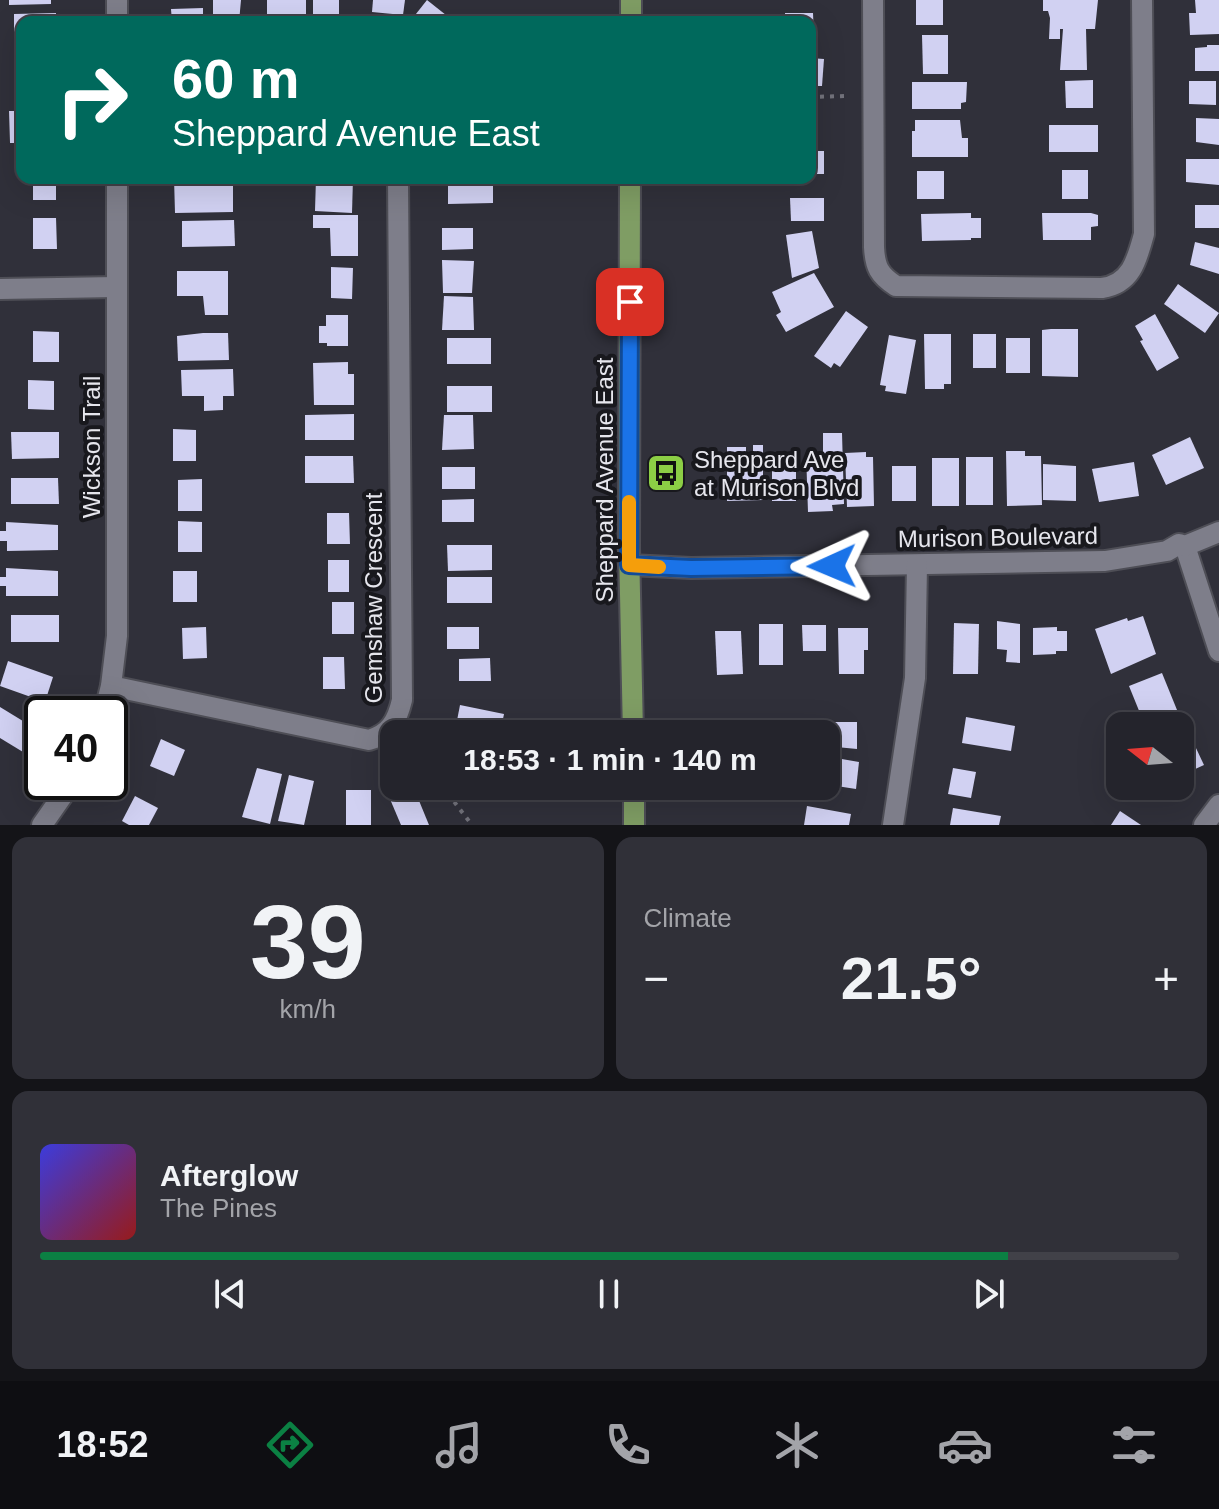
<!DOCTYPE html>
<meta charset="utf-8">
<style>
:root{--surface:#24242c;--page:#303038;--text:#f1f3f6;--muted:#a3a4a9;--line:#414148;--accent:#0b8043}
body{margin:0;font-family:Arial,sans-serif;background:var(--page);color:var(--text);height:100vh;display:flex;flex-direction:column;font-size:30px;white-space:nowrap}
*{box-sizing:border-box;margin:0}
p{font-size:26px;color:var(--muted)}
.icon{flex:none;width:44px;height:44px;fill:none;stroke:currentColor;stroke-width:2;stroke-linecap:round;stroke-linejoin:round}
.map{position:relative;height:825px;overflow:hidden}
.side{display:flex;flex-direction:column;gap:12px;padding:12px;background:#141418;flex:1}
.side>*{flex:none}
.hud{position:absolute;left:16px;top:16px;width:800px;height:168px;border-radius:16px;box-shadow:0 8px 32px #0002,0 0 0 2px var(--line);background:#00695c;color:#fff;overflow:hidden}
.needle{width:52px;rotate:287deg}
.controls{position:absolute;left:1106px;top:712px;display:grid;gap:16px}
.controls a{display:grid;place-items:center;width:88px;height:88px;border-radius:16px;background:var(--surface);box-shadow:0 8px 32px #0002,0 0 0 2px var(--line);font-size:40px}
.speed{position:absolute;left:24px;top:696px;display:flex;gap:16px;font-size:40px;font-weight:700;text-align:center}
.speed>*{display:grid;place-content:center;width:104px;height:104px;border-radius:50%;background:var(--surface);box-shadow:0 8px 32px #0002,0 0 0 2px var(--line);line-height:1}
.speed .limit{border:4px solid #111;border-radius:12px;background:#fff;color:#111}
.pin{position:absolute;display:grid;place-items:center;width:68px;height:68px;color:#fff;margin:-34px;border-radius:16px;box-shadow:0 4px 12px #0006}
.me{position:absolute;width:88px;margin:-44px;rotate:269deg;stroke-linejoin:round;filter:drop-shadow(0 0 6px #0008)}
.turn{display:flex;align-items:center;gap:28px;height:168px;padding:0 24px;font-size:36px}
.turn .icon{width:104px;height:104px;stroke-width:2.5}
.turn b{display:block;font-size:56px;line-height:68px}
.big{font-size:60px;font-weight:700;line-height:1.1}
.side .card{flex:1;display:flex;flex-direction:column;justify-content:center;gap:12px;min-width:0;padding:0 28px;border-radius:16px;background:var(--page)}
.side .dial{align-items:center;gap:0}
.dial b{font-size:104px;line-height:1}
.song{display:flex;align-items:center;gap:24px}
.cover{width:96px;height:96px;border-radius:12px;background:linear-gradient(135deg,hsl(240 70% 55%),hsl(0 70% 35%))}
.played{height:8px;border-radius:4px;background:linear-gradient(90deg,var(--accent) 85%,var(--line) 85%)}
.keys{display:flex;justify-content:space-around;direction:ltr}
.heat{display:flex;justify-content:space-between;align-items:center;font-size:44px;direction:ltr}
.side .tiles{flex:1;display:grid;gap:12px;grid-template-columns:1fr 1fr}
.card:last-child{grid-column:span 2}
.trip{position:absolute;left:380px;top:720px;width:460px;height:80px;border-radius:16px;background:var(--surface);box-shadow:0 8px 32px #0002,0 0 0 2px var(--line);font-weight:700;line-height:80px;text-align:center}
.menu{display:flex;height:128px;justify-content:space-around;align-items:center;background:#0e0e12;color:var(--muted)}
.menu .icon{width:56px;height:56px}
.menu .active{color:var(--accent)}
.menu b{font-size:36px;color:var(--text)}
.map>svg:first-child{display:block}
</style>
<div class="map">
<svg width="1219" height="825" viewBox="0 0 1219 825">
<rect width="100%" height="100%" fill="#30303a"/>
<g fill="#d1d1f2">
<path d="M 9,0 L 51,0 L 51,4 L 9,5 Z"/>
<path d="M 213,0 L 241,0 L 239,22 L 213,22 Z"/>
<path d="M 267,0 L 306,0 L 306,16 L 292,16 L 292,22 L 267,22 Z"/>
<path d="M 313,0 L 339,0 L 339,15 L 335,15 L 336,19 L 313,16 Z"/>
<path d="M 373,0 L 405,0 L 403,15 L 372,12 Z"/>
<path d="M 427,0 L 451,19 L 449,22 L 416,22 L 412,19 Z"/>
<rect x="916" y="0" width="27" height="25"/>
<path d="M 1043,0 L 1098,0 L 1095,29 L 1086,29 L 1087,70 L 1060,70 L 1063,29 L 1060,29 L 1060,39 L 1049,39 L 1050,18 L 1048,11 L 1043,11 Z"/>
<path d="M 1195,0 L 1219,0 L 1219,34 L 1190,35 L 1189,13 L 1196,13 Z"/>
<path d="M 203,8 L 203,22 L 172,22 L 171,9 Z"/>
<path d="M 56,13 L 56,22 L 22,22 L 22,46 L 14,46 L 14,14 Z"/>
<path d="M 785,13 L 813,13 L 814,38 L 810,38 L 810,22 L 785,22 Z"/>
<path d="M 922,35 L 948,35 L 948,74 L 923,74 Z"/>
<path d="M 1207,45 L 1219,45 L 1219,71 L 1195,71 L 1195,48 L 1207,47 Z"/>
<path d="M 810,58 L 824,59 L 822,86 L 810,86 Z"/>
<rect x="14" y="72" width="8" height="32"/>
<path d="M 1093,80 L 1093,108 L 1066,108 L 1065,81 Z"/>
<path d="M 1189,81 L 1216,81 L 1216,105 L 1189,104 Z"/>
<path d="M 912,82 L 967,82 L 966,102 L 961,103 L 961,109 L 912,109 Z"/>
<path d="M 810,108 L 814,108 L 815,145 L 810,145 Z"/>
<path d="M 9,111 L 22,111 L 22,143 L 10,143 Z"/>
<path d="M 1196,118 L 1219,119 L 1219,145 L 1196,142 Z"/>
<path d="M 915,120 L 960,120 L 962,138 L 968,138 L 968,157 L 912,157 L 912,131 L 915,131 Z"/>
<rect x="1049" y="125" width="49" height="27"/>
<rect x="810" y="151" width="14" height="23"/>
<path d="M 1186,159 L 1219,159 L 1219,185 L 1186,182 Z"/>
<rect x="1062" y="170" width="26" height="29"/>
<rect x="917" y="171" width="27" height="28"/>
<rect x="33" y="178" width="23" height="22"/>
<path d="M 174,178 L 198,178 L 198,186 L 233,186 L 233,212 L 175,213 Z"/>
<path d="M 316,178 L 353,178 L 352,213 L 315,211 Z"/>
<path d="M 448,178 L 493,178 L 493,203 L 448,204 Z"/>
<path d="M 790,198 L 824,198 L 824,221 L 791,221 Z"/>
<rect x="1195" y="205" width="24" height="23"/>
<path d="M 971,213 L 971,218 L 981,218 L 981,238 L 971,238 L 971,240 L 922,241 L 921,214 Z"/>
<path d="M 1042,213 L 1091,213 L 1098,215 L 1098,226 L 1091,227 L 1091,240 L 1043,240 Z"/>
<path d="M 313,215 L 358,215 L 358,256 L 331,256 L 330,228 L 313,228 Z"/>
<path d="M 33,218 L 56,218 L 57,249 L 33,249 Z"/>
<path d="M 234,220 L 235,246 L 182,247 L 182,221 Z"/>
<path d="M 442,228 L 473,228 L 473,249 L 442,250 Z"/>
<path d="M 812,231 L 819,268 L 792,278 L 786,235 Z"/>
<path d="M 1195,242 L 1219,248 L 1219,274 L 1190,265 Z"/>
<path d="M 442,260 L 474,261 L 472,293 L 443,293 Z"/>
<path d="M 331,267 L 353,268 L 352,299 L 331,298 Z"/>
<path d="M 177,271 L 228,271 L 228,315 L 205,315 L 203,296 L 177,296 Z"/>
<path d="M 814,273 L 834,307 L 786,332 L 776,315 L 781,312 L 772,292 Z"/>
<path d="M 1178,284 L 1219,313 L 1205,333 L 1164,304 Z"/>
<path d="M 444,296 L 473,297 L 474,330 L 442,330 Z"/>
<path d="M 846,311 L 868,327 L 840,367 L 834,363 L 831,368 L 814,356 Z"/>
<path d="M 1155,314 L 1179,358 L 1157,371 L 1140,341 L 1143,340 L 1135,326 Z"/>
<path d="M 326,315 L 348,315 L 348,346 L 327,346 L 327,343 L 319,343 L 319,326 L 326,326 Z"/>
<path d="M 1051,329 L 1078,329 L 1078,377 L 1042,376 L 1042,330 Z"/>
<path d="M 33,331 L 59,332 L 59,362 L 33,362 Z"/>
<path d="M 203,333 L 228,333 L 229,360 L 178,361 L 177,336 Z"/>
<path d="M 924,334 L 951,334 L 951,384 L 944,384 L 944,389 L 925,389 Z"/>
<rect x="973" y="334" width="23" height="34"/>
<path d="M 889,335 L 916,340 L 906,394 L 885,391 L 886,386 L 880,385 Z"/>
<rect x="447" y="338" width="44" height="26"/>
<rect x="1006" y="338" width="24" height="35"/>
<path d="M 348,362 L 348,374 L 354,374 L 354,405 L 314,405 L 313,363 Z"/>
<path d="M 233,369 L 234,396 L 223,396 L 223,410 L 204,411 L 204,396 L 182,396 L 181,370 Z"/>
<path d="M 28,380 L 54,381 L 54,410 L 28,409 Z"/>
<rect x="447" y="386" width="45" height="26"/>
<path d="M 354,414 L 354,440 L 305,440 L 305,415 Z"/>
<path d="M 444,415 L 473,415 L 474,449 L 442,450 Z"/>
<path d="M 173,429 L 196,430 L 196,461 L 173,461 Z"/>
<path d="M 11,432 L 59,432 L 59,458 L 12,459 Z"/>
<path d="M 823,433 L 842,433 L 844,504 L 832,505 L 833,511 L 808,512 L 806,452 L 823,452 Z"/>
<path d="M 1190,437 L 1204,468 L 1166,485 L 1152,455 Z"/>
<path d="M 753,445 L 763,445 L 763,500 L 727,501 L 727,447 L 746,447 L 746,452 L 753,452 Z"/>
<path d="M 1006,451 L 1025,451 L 1025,456 L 1041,456 L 1042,505 L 1007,506 Z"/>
<path d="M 866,452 L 866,457 L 873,457 L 874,506 L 847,507 L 845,453 Z"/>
<path d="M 305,456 L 353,456 L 354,483 L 305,483 Z"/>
<rect x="966" y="457" width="27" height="48"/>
<rect x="932" y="458" width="27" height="48"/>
<path d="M 1134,462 L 1139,496 L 1099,502 L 1092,469 Z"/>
<path d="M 1043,464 L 1076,466 L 1076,501 L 1043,500 Z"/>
<rect x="892" y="466" width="24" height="35"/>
<rect x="442" y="467" width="33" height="22"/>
<rect x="772" y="467" width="24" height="34"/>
<path d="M 11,478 L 58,478 L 59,504 L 11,504 Z"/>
<path d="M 202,479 L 202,511 L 178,511 L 178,480 Z"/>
<path d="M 474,499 L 474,522 L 442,522 L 442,500 Z"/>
<path d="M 327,513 L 349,513 L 350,544 L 327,544 Z"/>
<path d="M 178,521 L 202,522 L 202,552 L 178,552 Z"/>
<path d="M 6,522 L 58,525 L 58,550 L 7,551 L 7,541 L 0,541 L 0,531 L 6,531 Z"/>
<path d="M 447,545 L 492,545 L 492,570 L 448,571 Z"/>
<rect x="328" y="560" width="21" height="32"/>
<path d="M 6,568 L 58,571 L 58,596 L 6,596 L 6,586 L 0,586 L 0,577 L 6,577 Z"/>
<rect x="173" y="571" width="24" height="31"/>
<rect x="447" y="577" width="45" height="26"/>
<rect x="332" y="602" width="22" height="32"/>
<rect x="11" y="615" width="48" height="27"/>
<path d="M 1143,616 L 1156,654 L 1111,674 L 1095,629 L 1127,618 L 1128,621 Z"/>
<path d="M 997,621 L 1020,624 L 1020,663 L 1006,662 L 1007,650 L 997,649 Z"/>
<path d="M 954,623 L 979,624 L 978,674 L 953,674 Z"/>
<rect x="759" y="624" width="24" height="41"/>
<path d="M 802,625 L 826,625 L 826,651 L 803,651 Z"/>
<path d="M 206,627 L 207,658 L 183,659 L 182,628 Z"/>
<rect x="447" y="627" width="32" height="22"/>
<path d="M 1057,627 L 1057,631 L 1067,631 L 1067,651 L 1056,651 L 1056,654 L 1033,655 L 1033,628 Z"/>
<path d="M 838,628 L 868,628 L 868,650 L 864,650 L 864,674 L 839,674 Z"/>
<path d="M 715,631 L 741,631 L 743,674 L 717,675 Z"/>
<path d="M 323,657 L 344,657 L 345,689 L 323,689 Z"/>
<path d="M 490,658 L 491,681 L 459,681 L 459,659 Z"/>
<path d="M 8,661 L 53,677 L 45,702 L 0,686 Z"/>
<path d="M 1162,673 L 1177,710 L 1144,723 L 1129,686 Z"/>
<path d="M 460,705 L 504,714 L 500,734 L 473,734 L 455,731 Z"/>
<path d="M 0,707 L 36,729 L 23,752 L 0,738 Z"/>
<path d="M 966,717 L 1015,726 L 1011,751 L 962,743 Z"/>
<path d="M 834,722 L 857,722 L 857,749 L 826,746 L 826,734 L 822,734 L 822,725 L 834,725 Z"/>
<path d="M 1187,729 L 1204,765 L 1180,776 L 1180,732 Z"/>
<path d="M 161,739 L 185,750 L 174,776 L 150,766 Z"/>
<path d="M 836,758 L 859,762 L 856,789 L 830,785 Z"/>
<path d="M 257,768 L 282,774 L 270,824 L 242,817 Z"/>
<path d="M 953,768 L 976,772 L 971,798 L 948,794 Z"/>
<path d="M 289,775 L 314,781 L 304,825 L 278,821 Z"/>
<path d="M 401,786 L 413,786 L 429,825 L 401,825 L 387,792 Z"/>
<rect x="346" y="790" width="25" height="35"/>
<path d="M 135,796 L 158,808 L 149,825 L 129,825 L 122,821 Z"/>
<path d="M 807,806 L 851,814 L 849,825 L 804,825 Z"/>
<path d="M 953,808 L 1001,816 L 999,825 L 950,825 Z"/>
<path d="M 1120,811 L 1141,825 L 1111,825 Z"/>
</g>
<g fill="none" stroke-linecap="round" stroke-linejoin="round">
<g stroke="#4e4e56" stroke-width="24">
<g id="minor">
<path d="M 117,0 L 117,22"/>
<path d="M 873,0 L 874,247 C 875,267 879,275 896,286 L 1102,288 C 1131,284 1137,260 1144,234 L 1142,0"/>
<path d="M 0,289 L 116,287"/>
<path d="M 1185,546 L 1219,651"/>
<path d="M 629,565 L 691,568 L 1105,561 L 1167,551 L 1179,544 L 1185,546 L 1219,532"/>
<path d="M 111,686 L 369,740 C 390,734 397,721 402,700 L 398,178"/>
<path d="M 104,714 L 111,686 L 117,636 L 117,178"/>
<path d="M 42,825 L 72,782"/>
<path d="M 893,825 L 915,678 L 917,565"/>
<path d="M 1204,825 L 1219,805"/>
</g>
</g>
<g stroke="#4e4e56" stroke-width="24">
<g id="major">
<path d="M 631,22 L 631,0"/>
<path d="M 630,178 L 629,547 L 633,734"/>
<path d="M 634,786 L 634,825"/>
</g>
</g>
<g stroke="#72727b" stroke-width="4" stroke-dasharray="4 6" stroke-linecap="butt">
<path d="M 810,97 L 846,96"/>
<path d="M 442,786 L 472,825"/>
</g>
<use href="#minor" stroke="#7e7e8a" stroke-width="20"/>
<use href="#major" stroke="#7f9d64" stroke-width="20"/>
</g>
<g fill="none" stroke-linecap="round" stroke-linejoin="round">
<g stroke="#114b97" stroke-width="20">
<path id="route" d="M 630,302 L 629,565 L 691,568 L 832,566"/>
</g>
<use href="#route" stroke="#1a73e8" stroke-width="14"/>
<path stroke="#f59e0b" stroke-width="14" d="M 629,502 L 629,565 L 659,567"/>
</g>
<defs>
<g id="bus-square" transform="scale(2)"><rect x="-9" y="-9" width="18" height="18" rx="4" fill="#8cce45" stroke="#18181d"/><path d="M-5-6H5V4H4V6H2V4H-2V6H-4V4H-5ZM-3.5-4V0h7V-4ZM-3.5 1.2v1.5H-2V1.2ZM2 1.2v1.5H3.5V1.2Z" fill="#111"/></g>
</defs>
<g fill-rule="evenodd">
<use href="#bus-square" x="666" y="473"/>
</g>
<g text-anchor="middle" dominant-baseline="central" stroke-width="8" stroke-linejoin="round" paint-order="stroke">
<g font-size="24" fill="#e6e6ed" stroke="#18181d">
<text transform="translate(91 447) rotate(-90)">Wickson Trail</text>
<text transform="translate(604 480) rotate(-90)">Sheppard Avenue East</text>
<text transform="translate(998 537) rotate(-1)">Murison Boulevard</text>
<text transform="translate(373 598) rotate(-90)">Gemshaw Crescent</text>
</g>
<g font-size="24" fill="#e6e6ed" stroke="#18181d" text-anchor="start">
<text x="694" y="459">Sheppard Ave<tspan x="694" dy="28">at Murison Blvd</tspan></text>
</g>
</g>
</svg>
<div class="controls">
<a><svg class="needle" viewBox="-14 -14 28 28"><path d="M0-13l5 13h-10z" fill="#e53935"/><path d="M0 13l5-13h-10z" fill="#a3a4a9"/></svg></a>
</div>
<div class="speed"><div class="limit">40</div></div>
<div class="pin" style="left:630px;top:302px;background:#d93025"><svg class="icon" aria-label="arrive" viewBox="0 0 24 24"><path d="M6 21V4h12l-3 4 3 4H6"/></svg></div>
<svg class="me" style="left:832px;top:566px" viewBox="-20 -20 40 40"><path d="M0-17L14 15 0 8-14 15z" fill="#1a73e8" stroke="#fff" stroke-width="4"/></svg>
<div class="trip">18:53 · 1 min · 140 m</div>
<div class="hud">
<div class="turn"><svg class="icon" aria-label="right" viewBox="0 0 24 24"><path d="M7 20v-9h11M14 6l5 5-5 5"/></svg><div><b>60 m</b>Sheppard Avenue East</div></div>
</div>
</div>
<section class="side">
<div class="tiles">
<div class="card dial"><b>39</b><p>km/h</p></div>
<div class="card"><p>Climate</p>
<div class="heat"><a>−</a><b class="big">21.5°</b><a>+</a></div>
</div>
<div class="card">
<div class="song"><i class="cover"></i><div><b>Afterglow</b><p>The Pines</p></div></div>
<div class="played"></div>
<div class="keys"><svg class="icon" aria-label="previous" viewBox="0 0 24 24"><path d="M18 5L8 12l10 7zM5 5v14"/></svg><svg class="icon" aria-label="pause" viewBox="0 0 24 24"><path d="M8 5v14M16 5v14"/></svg><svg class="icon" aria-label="next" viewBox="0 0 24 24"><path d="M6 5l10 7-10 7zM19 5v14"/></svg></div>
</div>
</div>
</section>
<nav class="menu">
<b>18:52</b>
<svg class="icon active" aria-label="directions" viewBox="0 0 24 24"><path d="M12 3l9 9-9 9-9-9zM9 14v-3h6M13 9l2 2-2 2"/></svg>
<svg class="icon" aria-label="music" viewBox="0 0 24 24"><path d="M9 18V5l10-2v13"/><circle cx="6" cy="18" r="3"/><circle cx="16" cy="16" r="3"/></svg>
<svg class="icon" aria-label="phone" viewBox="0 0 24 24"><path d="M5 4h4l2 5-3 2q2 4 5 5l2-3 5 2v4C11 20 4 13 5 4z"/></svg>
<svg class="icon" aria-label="climate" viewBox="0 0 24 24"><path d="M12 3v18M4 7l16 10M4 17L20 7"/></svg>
<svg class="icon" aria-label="car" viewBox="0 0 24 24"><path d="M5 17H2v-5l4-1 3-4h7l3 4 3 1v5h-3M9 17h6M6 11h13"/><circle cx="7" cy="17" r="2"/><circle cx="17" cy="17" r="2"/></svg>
<svg class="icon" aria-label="filters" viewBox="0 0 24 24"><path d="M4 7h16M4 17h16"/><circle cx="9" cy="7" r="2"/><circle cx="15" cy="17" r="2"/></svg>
</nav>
